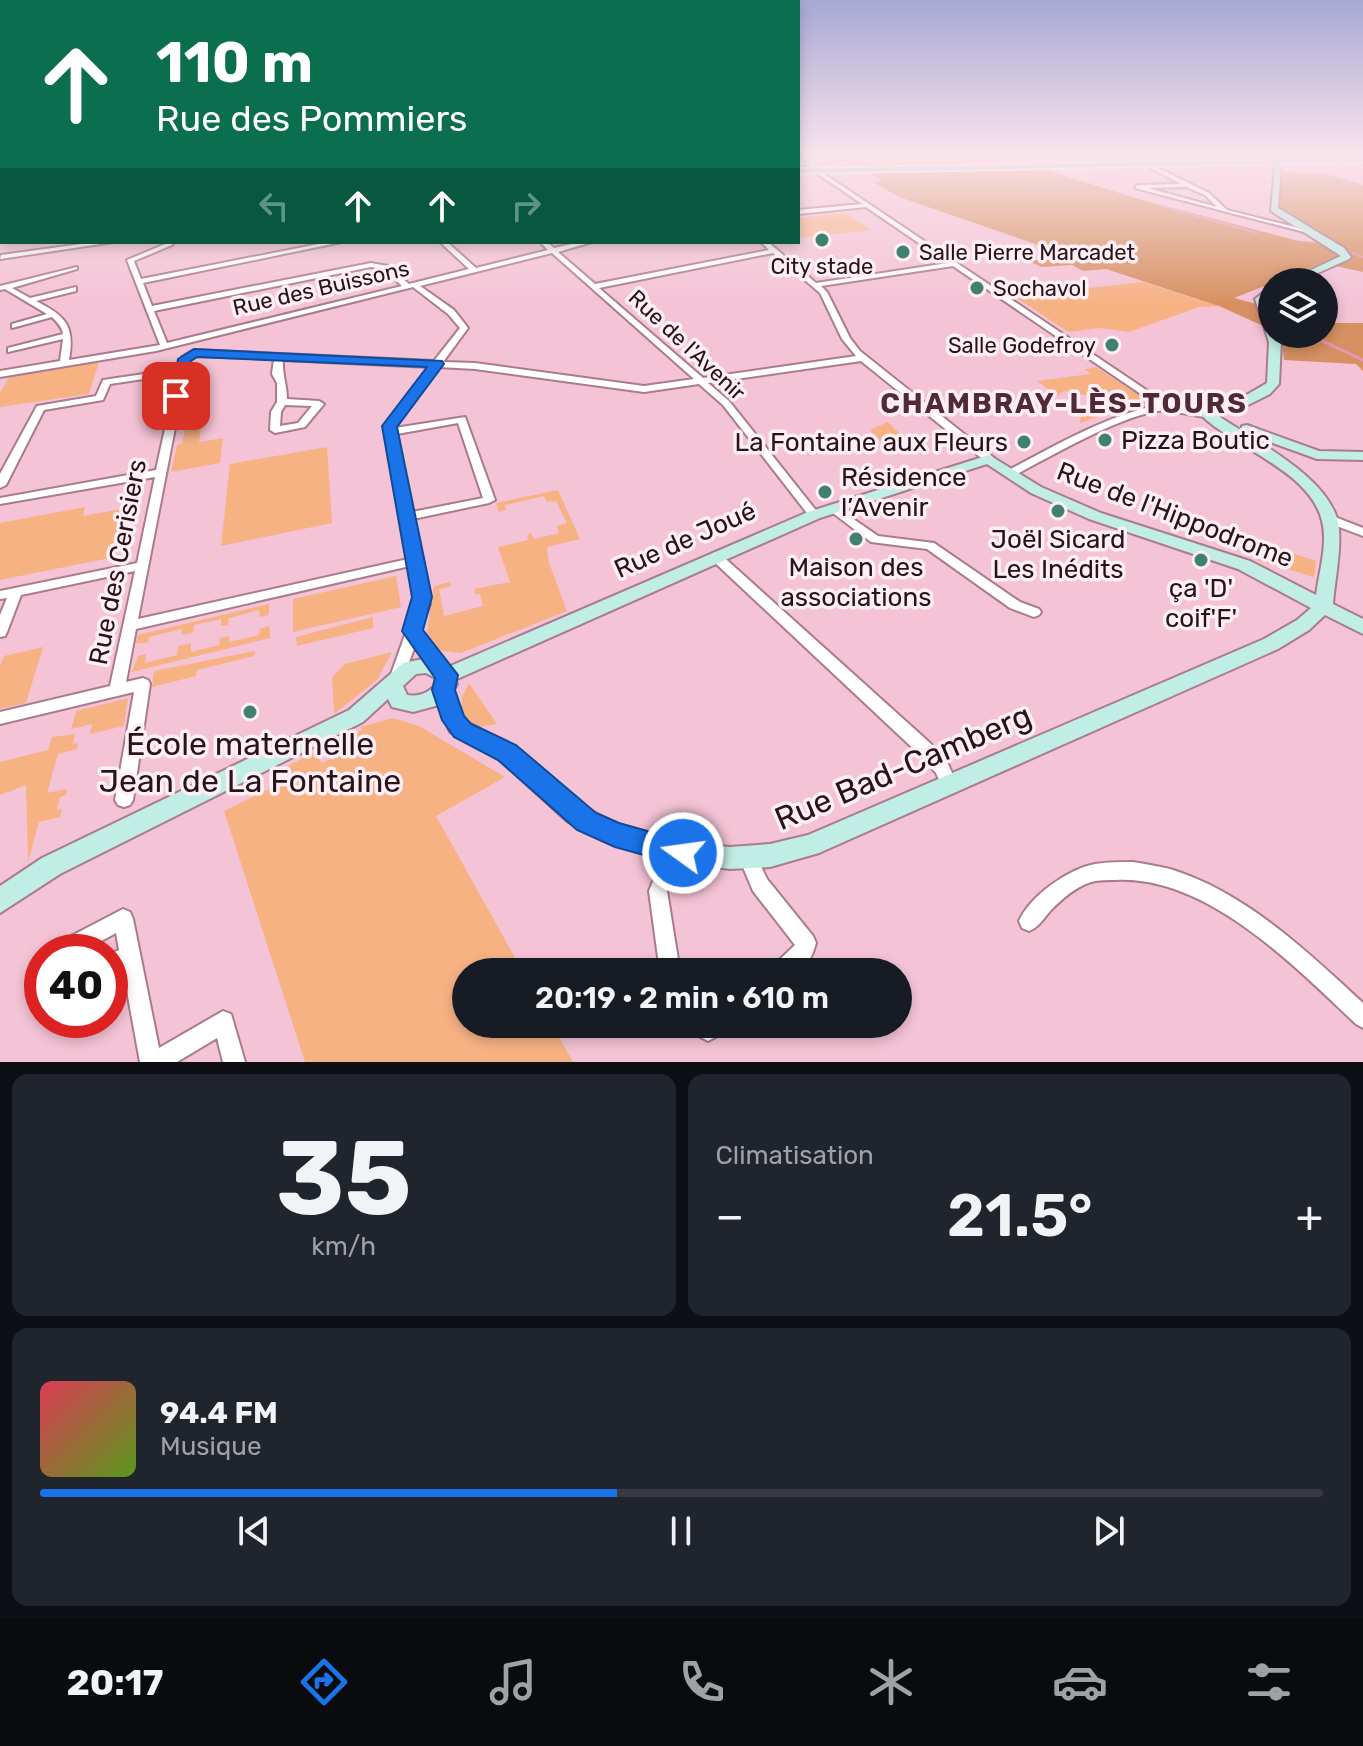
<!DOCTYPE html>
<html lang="fr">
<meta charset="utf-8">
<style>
:root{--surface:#171b24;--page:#20242c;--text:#f1f3f6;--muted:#9ea1a6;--line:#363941;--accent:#1a73e8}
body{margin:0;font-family:Rubik,sans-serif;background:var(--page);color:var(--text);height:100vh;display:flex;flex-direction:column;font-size:30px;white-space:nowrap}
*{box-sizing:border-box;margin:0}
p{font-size:26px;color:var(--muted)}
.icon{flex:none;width:44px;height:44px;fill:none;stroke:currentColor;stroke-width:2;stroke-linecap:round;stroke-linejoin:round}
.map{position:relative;height:1062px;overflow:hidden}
.details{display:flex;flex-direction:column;gap:12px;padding:12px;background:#0d0f14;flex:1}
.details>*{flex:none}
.guide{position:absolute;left:0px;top:0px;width:800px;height:244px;box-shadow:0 4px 12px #0003;background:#0b6e4f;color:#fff;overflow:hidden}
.fabs{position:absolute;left:1258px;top:268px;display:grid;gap:16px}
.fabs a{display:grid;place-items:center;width:80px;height:80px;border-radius:50%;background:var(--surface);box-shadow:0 4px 12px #0003;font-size:40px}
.speed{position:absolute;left:24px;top:934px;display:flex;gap:16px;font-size:40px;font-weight:700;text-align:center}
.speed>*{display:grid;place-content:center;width:104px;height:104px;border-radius:50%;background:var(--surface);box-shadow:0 4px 12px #0003;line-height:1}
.speed .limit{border:12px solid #d22;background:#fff;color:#111}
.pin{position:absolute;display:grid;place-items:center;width:68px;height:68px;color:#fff;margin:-34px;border-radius:16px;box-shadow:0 4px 12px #0006}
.me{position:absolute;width:88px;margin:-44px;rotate:284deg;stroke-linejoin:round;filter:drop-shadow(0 0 6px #0008)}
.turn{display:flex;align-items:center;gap:28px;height:168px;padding:0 24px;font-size:36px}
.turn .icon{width:104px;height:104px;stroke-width:2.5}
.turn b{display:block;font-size:56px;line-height:68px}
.lanes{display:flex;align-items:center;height:76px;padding:0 24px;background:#0003;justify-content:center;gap:40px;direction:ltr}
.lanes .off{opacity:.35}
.big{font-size:60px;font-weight:600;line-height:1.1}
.details .tile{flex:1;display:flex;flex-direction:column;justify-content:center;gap:12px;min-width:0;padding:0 28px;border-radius:16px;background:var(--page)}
.details .dial{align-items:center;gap:0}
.dial b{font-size:104px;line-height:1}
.song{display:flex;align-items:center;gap:24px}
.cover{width:96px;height:96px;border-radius:12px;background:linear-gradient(135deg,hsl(350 70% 55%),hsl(90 70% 35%))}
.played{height:8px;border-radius:4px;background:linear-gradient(90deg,var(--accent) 45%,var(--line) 45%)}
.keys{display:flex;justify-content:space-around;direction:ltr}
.heat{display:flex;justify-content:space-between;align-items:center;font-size:44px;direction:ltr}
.details .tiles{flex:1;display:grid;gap:12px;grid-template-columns:1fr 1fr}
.tile:last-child{grid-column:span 2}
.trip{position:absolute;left:452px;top:958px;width:460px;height:80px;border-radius:40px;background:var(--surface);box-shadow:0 4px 12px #0003;font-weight:600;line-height:80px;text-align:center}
.menu{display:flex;height:128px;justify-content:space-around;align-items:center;background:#090b0e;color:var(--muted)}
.menu .icon{width:56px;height:56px}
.menu .selected{color:var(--accent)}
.menu b{font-size:36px;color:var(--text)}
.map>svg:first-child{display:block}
</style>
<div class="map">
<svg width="1363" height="1062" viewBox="0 0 1363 1062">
<rect width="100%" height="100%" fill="#f4c3d5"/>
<g fill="#f7b284">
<path d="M 887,155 L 954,155 L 947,160 L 964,162 L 969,159 L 988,162 L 994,156 L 990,155 L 1044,157 L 1057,164 L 837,169 L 849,158 L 885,160 L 889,157 Z"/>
<path d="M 845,213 L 871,230 L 798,238 L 798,218 Z"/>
<path d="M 1144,282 L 1219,306 L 1199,307 L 1129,332 L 1100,328 L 1068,332 L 1014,296 Z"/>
<path d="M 99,362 L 89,394 L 0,407 L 0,393 L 9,377 Z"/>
<path d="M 1096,367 L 1145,399 L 1148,403 L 1128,414 L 1108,404 L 1097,410 L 1104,414 L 1081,423 L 1079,421 L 1093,397 L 1064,391 L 1057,396 L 1037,381 L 1090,374 L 1085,369 Z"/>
<path d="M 888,422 L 912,446 L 890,450 L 870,430 Z"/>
<path d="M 202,424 L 199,442 L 223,438 L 220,463 L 171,472 L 177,445 L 182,443 L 186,427 Z"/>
<path d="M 327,447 L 332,523 L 221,546 L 230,464 Z"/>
<path d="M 558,490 L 580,539 L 547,547 L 549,563 L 567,611 L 461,653 L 443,651 L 431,645 L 427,633 L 434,586 L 450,582 L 451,586 L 439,589 L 444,616 L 483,606 L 480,594 L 475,594 L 474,589 L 510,582 L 498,547 L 528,540 L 527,535 L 531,533 L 534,539 L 559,533 L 557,526 L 567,523 L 556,501 L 547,502 L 544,496 L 505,505 L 506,510 L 499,512 L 496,503 Z"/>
<path d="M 85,507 L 83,516 L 127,508 L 115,557 L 0,580 L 0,523 Z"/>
<path d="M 1265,544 L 1316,561 L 1314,577 L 1256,560 Z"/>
<path d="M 396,576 L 401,607 L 293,632 L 293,599 Z"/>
<path d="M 269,604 L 269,615 L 260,617 L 259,610 L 229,618 L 228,625 L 221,626 L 221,619 L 194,625 L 193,633 L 182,635 L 182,629 L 149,637 L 147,643 L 136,643 L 138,635 Z"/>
<path d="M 373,617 L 373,628 L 297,646 L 296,637 Z"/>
<path d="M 269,626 L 270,638 L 132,672 L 138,656 L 146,654 L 145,663 L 177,655 L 178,646 L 191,643 L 191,652 L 219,645 L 220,638 L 229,636 L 229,642 L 259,635 L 260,629 Z"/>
<path d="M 43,647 L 26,703 L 0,709 L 0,666 L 4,656 Z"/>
<path d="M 255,651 L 254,656 L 197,670 L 196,676 L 152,687 L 154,671 Z"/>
<path d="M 392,652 L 377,680 L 334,714 L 332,677 L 345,664 Z"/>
<path d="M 469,683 L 497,724 L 477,727 L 462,715 L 462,697 Z"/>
<path d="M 128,698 L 124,726 L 90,734 L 92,724 L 71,729 L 76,711 Z"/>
<path d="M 393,718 L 419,726 L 505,777 L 436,816 L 523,972 L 466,972 L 466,1024 L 552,1024 L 573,1062 L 305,1062 L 224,811 L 291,778 L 287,766 L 314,753 L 322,763 L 354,748 L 349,737 L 362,730 L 361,727 Z"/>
<path d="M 75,734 L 73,744 L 78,743 L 77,749 L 58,754 L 47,793 L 67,789 L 66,795 L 60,797 L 57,810 L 62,809 L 60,817 L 39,822 L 28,862 L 26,785 L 0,795 L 0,762 L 48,750 L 52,737 Z"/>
</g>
<g fill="#d69061">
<path d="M 1040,168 L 1142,200 L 1299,241 L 1324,243 L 1274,209 L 1279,172 L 1326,174 L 1363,185 L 1363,272 L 1322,263 L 1234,298 L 1272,308 L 1272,330 L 1219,306 L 1106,269 L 1083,271 L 1072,265 L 1041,267 L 1029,261 L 1067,255 L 899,197 L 873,182 L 881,180 L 869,172 Z"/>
<path d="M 1324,323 L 1363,323 L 1363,371 L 1356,364 L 1284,360 L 1281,334 L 1324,334 Z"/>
</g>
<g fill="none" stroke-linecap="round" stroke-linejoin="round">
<g stroke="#e695b5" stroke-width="2">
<path d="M 1161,206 L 1257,233"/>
<path d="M 1353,253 L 1363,257"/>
</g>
<path stroke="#e695b5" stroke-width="3" d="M 1307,334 L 1363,360"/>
<g stroke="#a97c8d" stroke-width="4">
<g id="street">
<path d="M 859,155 L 874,155 L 798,166 L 798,162 Z"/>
<path d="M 1150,164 L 1209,193 L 1227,210 L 1311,231 L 1308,233 L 1135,188 L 1137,185 L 1181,184 L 1148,167 ZM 1186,187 L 1205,195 L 1217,207 L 1148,188 Z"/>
<path d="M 820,171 L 1167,404 L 1185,409 L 1218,410 L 1223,413 C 1204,424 1177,407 1156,411 C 1113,420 1055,454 1015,475 L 1007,475 L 1006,473 L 1007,471 C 1054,446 1104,417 1157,405 L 953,266 L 821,286 L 827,292 L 850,338 L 860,351 L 993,457 L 994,459 L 993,461 L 985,461 L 861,361 L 708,383 L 729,401 L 818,513 L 820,515 L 818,517 L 810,517 L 723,405 L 699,384 L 644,392 L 475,369 L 439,367 L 395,428 L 465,417 L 495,500 L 489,503 L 413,519 L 430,604 L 420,632 L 441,662 L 443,666 L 441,670 C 428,674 422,656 415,646 L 402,681 L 397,683 L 392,681 L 390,677 L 416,604 L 410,566 L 136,629 L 126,682 L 143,678 L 148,680 L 150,684 L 133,800 L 130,805 L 124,807 L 118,805 L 115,800 L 134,692 L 0,724 L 0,712 L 110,686 L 135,571 L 21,595 L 7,632 L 5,636 L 0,637 L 0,615 L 7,598 L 0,599 L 0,591 L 137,563 L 155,477 L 0,504 L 0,498 L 156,470 L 177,374 L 110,384 L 103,400 L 44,410 L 6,485 L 0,488 L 0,474 L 37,406 L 96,396 L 103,380 L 178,369 L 182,357 L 194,350 L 434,361 L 460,328 L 448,314 L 413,287 L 156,351 L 0,377 L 0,371 L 60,361 L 63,339 L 8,352 L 8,348 L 63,334 C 62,327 57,322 52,317 L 12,328 L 12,324 L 47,314 L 5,289 L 0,290 L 0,286 L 77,267 L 77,269 L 12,288 L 30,298 L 76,287 L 76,291 L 36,301 C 66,316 75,326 69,360 L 160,345 L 127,260 L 170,242 L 173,244 L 172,245 L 134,261 L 141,279 L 329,242 L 342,242 L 143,283 L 152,306 L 371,263 L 388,266 L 409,284 L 469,269 L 440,242 L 447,242 L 476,268 L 548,250 L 540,242 L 547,242 L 554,248 L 581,242 L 592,242 L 558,252 L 595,284 L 769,250 L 761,242 L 768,242 L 816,283 L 948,263 L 866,207 L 798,214 L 798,210 L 862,204 L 818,174 ZM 552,253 L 694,379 L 644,386 L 475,363 L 443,362 L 468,328 L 454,310 L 420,286 ZM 773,253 L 820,293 L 842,339 L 856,356 L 703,378 L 599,288 ZM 371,267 L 384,269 L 402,286 L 167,343 L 154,311 ZM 196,356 L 274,359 L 272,374 L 277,383 L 277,402 L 271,412 L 270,430 L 275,433 L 305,427 L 324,404 L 319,401 L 287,399 C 287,385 282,374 283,360 L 430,367 L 385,426 L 408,559 L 138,619 L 186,371 L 189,360 ZM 285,405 L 312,406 L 298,423 L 280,426 L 281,412 ZM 458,423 L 483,498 L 412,512 L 397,434 Z"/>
<path d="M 2,173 L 2,178 L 0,179 L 0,174 Z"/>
<path d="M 0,224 L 2,225 L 2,231 L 0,230 Z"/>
<path d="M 96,242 L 114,242 L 0,259 L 1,255 Z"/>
<path d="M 833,505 L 878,536 L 934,543 L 1020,602 L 1039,609 L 1041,612 L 1039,615 L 1034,617 L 1010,608 L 927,549 L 871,542 L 829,510 L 827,508 Z"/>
<path d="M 1330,515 L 1363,528 L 1363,536 L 1326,522 L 1324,519 L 1326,516 Z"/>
<path d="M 715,552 L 719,553 L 930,743 L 948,764 L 957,784 L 955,789 L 949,791 L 943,789 L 936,773 L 918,753 L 711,559 L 709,556 Z"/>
<path d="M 674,843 L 680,845 L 683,851 L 667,891 L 680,972 L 660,972 L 649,891 L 668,845 Z"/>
<path d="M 749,852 L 755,854 L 767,879 L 813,936 L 816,943 C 808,972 798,972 771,972 L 774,965 L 795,945 L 753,891 L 740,860 L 743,854 Z"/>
<path d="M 1133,862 C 1145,864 1158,866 1170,869 C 1245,892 1307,951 1363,1003 L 1363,1028 L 1356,1024 C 1294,966 1207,875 1115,880 C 1107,880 1099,880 1091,882 C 1075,887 1062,899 1051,910 C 1044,918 1039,927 1029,931 L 1022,928 L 1019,921 C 1030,896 1068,869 1095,864 C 1107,862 1121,862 1133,862 Z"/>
<path d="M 123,909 L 130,912 L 133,919 L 159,1048 L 223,1011 L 231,1014 L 245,1062 L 223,1062 L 217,1038 L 177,1062 L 140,1062 L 123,969 L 110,975 L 110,954 L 119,950 L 116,933 L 81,952 L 51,952 L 54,945 Z"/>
<path d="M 688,1024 L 728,1024 L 725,1032 L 708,1041 L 691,1032 Z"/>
</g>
</g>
<g stroke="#a97c8d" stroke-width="4">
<g id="secondary">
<path d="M 799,155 L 805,155 L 822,174 L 808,168 Z"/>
<path d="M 1260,155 L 1268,155 L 1281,165 L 1278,208 L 1344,248 L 1351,257 L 1349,259 L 1298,282 L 1285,282 L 1341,256 L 1271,211 L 1275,166 Z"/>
<path d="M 1272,286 L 1272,294 L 1265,300 L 1272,318 L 1272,334 L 1278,334 L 1281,342 L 1279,384 L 1270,394 L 1236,411 L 1213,412 C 1250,439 1335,478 1339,529 C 1341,553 1335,579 1333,604 L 1363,619 L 1363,634 L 1325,615 L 1309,630 L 1278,649 L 819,853 L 770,867 L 730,869 L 670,861 L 602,840 L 567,821 L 498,758 L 450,732 L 439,705 L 413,712 L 392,707 L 388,699 L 363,722 L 60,874 L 0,913 L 0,886 L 42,858 L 349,710 L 403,663 L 428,658 L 448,667 L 808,512 L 989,455 L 1041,487 L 1101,513 L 1250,561 L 1316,595 C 1319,572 1328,544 1322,521 C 1310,470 1233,448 1199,413 L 1201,407 L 1238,400 L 1267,383 L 1269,342 L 1255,299 ZM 987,464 L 1031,493 L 1089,519 L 1238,569 L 1311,608 L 1297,620 L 1264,639 L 808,835 L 770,844 L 730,847 L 690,843 L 620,825 L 583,807 L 514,746 L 465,721 L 453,691 L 457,684 L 455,680 L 820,518 ZM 426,673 L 439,680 C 431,692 421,697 407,695 L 403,686 L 416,674 Z"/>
<path d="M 1247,425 L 1319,451 L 1363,452 L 1363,460 L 1317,459 L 1242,432 L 1242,426 Z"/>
</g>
</g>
<g stroke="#fff" stroke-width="4">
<g id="primary">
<path d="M 1363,158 L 1363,162 L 798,173 L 798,169 Z"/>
<rect x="0" y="186" width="2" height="6"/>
</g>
</g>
<use href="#street" fill="#fff" fill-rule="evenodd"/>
<use href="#secondary" fill="#c0ede4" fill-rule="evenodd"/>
<use href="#primary" fill="#81dcc9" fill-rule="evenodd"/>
</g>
<linearGradient id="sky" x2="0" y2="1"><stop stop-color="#a7a8d4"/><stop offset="0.51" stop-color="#fae4ec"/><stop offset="1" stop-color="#fae4ec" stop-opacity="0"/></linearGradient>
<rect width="1363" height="304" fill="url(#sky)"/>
<path fill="#1a73e8" stroke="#114b97" stroke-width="2" d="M 194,349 L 442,361 L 444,364 L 397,427 L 432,597 L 423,630 L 458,675 L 455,690 L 464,716 L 471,724 L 516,745 L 596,813 L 619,823 L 693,844 L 697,853 L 693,862 L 683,866 L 615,847 L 577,830 L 498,760 L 454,737 L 442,720 L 432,690 L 435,678 L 402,631 L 412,597 L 382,426 L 427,367 L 197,357 L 191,361 L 184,396 L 171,399 L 178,359 Z"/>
<g fill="#3f806f" stroke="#ffeff4" stroke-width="3">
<circle cx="822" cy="240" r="8"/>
<circle cx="903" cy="252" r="8"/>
<circle cx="977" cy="288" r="8"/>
<circle cx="1112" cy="345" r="8"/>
<circle cx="1105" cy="440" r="8"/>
<circle cx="1024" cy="442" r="8"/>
<circle cx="825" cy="492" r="8"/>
<circle cx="1058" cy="511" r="8"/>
<circle cx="856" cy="539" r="8"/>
<circle cx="1201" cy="560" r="8"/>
<circle cx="250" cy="712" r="8"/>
</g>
<g text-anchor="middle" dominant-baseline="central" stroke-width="7" stroke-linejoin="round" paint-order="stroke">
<g font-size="22" fill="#25141a" stroke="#ffeff4" text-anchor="start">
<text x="919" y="252">Salle Pierre Marcadet</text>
<text x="822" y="266" text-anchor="middle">City stade</text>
<text x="993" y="288">Sochavol</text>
<text x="1096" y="345" text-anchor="end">Salle Godefroy</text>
</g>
<g font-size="22" fill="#25141a" stroke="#ffeff4">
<text transform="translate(321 288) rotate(-13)">Rue des Buissons</text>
<text transform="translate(687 345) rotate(43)">Rue de l'Avenir</text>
</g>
<g font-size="26" fill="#25141a" stroke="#ffeff4">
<text x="1121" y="440" text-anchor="start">Pizza Boutic</text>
<text x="1008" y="442" text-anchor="end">La Fontaine aux Fleurs</text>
<text x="841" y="477" text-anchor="start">Résidence<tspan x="841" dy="30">l’Avenir</tspan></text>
<text x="1058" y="539">Joël Sicard<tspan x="1058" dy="30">Les Inédits</tspan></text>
<text x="856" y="567">Maison des<tspan x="856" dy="30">associations</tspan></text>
<text x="1201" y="588">ça 'D'<tspan x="1201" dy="30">coif'F'</tspan></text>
</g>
<g font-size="26" fill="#25141a" stroke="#ffeff4">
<text transform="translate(1175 515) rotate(21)">Rue de l'Hippodrome</text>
<text transform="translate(685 540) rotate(-24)">Rue de Joué</text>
<text transform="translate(118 562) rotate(-79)">Rue des Cerisiers</text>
</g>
<g font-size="28" font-weight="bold" letter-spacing="2" fill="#502a39" stroke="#ffeff4">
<text x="1064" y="403">CHAMBRAY-LÈS-TOURS</text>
</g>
<g font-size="32" fill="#25141a" stroke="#ffeff4">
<text x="250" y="744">École maternelle<tspan x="250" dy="37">Jean de La Fontaine</tspan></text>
</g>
<g font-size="32" fill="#25141a" stroke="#ffeff4">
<text transform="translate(903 767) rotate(-23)">Rue Bad-Camberg</text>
</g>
</g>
</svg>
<div class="fabs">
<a><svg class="icon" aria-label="layers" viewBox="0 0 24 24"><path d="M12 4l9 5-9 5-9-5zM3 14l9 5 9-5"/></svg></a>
</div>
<div class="speed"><div class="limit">40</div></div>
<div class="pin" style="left:176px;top:396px;background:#d93025"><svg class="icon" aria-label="arrive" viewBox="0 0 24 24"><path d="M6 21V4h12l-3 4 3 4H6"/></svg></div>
<svg class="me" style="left:683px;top:853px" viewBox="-20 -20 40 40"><circle r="17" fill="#1a73e8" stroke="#fff" stroke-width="3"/><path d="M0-11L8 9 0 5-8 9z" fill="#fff"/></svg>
<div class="trip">20:19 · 2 min · 610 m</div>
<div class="guide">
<div class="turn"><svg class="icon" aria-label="ahead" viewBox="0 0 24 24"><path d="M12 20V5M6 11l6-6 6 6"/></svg><div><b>110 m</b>Rue des Pommiers</div></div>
<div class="lanes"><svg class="icon off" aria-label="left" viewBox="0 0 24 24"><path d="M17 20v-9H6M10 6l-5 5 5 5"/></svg><svg class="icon" aria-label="ahead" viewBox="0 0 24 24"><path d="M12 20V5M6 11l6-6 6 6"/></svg><svg class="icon" aria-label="ahead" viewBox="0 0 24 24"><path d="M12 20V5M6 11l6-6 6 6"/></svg><svg class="icon off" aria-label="right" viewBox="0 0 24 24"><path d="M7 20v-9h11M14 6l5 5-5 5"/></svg></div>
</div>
</div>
<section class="details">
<div class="tiles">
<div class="tile dial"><b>35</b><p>km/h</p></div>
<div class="tile"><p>Climatisation</p>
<div class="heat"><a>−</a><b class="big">21.5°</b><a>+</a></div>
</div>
<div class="tile">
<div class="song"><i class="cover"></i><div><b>94.4 FM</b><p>Musique</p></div></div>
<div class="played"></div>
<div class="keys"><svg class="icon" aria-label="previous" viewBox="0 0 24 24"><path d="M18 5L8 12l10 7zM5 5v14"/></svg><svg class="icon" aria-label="pause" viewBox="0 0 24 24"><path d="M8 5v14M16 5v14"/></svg><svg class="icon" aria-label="next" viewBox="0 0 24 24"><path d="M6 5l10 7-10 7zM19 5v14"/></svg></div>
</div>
</div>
</section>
<nav class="menu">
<b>20:17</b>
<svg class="icon selected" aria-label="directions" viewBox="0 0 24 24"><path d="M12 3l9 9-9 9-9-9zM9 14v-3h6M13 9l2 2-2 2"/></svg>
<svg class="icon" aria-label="music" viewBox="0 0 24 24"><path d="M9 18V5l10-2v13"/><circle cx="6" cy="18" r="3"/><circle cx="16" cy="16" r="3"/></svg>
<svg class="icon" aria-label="phone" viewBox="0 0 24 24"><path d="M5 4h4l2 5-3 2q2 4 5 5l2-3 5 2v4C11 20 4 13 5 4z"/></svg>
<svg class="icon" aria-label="climate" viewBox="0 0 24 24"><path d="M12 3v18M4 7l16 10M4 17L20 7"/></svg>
<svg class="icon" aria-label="car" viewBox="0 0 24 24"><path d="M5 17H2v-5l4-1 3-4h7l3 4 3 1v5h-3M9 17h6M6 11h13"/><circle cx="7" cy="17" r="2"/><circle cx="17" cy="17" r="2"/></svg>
<svg class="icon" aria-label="filters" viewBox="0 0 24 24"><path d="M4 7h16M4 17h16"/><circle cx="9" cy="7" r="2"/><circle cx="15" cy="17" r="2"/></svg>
</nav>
